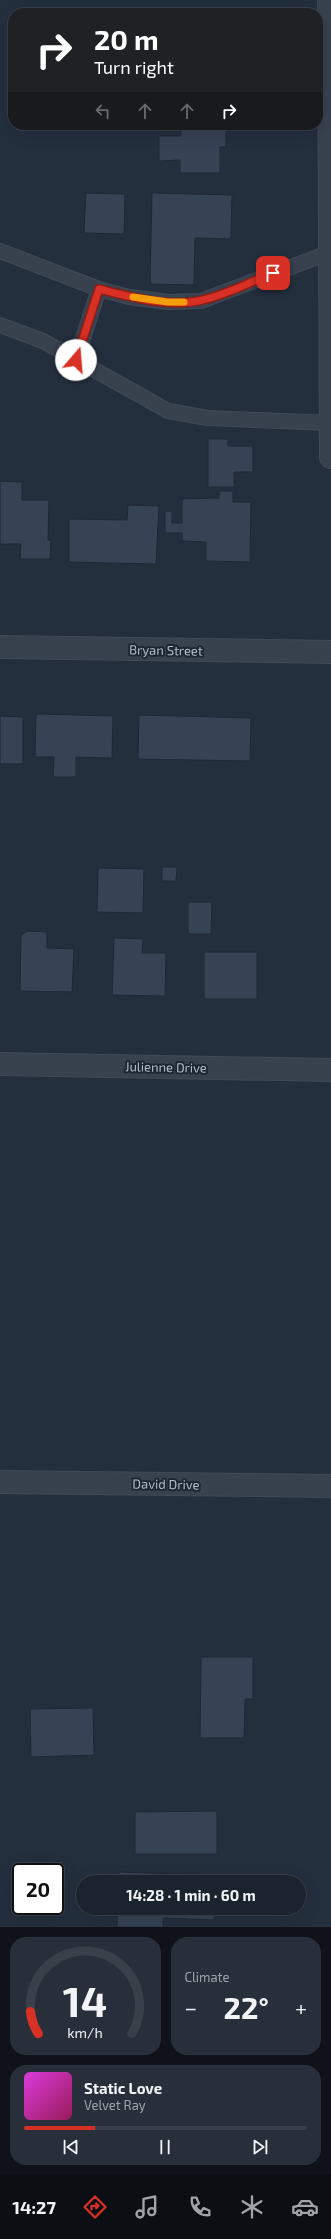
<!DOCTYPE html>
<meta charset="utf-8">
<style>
:root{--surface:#1b232e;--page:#282f3a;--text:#f1f3f6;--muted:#a0a4aa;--line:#39404a;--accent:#d93025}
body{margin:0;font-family:"Exo 2",sans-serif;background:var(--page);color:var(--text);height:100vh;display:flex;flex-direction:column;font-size:15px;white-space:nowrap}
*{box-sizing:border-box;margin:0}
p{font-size:13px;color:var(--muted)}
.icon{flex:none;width:22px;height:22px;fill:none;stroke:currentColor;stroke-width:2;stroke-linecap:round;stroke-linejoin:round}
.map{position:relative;height:1927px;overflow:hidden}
.side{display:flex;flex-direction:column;gap:10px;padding:10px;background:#0f1319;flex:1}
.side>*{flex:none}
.top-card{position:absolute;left:8px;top:8px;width:315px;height:122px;border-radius:16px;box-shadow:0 4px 16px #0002,0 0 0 1px var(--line);background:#202124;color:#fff;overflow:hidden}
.speed{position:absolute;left:12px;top:1863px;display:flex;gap:8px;font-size:20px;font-weight:700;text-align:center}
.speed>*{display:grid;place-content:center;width:52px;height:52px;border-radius:50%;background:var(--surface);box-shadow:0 4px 16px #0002,0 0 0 1px var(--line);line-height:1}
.speed .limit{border:2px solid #111;border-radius:6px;background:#fff;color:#111}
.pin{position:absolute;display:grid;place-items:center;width:34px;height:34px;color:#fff;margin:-17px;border-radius:8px;box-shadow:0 2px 6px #0006}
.me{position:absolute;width:44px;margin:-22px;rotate:18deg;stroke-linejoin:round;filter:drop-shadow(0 0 3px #0008)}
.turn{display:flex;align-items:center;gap:14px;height:84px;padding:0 20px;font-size:18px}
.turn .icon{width:52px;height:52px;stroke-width:2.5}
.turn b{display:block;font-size:28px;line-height:34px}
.lanes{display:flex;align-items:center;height:38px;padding:0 20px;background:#0003;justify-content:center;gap:20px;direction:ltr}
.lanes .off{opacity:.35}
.big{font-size:30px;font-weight:700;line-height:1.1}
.side .widget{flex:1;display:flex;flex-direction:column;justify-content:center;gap:6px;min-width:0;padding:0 14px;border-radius:16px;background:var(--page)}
.side .dial{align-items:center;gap:0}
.dial svg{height:104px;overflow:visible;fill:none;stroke:var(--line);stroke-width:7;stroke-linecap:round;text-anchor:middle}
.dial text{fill:var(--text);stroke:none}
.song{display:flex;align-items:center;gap:12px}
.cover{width:48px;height:48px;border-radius:6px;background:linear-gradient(135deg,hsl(300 70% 55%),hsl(330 70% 35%))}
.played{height:4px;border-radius:2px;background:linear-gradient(90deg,var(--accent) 25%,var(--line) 25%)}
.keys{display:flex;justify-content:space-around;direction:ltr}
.heat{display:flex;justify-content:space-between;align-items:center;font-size:22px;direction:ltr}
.side .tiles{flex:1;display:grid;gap:10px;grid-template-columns:1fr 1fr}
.widget:last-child{grid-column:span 2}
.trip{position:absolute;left:76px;top:1875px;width:230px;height:40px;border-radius:20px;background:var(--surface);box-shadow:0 4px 16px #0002,0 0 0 1px var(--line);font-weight:700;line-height:40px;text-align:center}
.menu{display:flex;height:64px;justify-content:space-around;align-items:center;background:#0b0e12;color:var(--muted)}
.menu .icon{width:28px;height:28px}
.menu .current{color:var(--accent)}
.menu b{font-size:18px;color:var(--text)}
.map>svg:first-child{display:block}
</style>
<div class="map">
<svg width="331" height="1927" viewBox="0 0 331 1927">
<rect width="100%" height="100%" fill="#242f3e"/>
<g fill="#364354" stroke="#1f2835">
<path d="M 181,125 L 226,125 L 226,147 L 220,147 L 220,173 L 180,173 L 180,160 L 159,161 L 159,136 L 181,136 Z"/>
<path d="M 86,193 L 125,194 L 124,234 L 84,233 Z"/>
<path d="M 152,193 L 232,195 L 231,239 L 195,238 L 194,285 L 150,284 Z"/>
<path d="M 208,439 L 228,439 L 228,446 L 253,446 L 253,472 L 234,472 L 234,487 L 208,487 Z"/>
<path d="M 0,481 L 22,482 L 22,500 L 49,500 L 48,540 L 51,540 L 50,559 L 20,559 L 21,544 L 0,544 Z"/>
<path d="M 219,491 L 233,491 L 233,502 L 251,502 L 250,562 L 206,561 L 206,542 L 182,541 L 182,533 L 165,533 L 165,511 L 172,511 L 172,523 L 182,523 L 182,499 L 219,498 Z"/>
<path d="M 128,505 L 159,506 L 156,564 L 69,562 L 69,519 L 127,520 Z"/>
<path d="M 36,714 L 113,716 L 112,758 L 76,757 L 76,777 L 53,777 L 54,757 L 35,757 Z"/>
<path d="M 139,715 L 251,718 L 250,761 L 138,759 Z"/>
<path d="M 0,716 L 23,717 L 23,764 L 0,764 Z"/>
<path d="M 162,867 L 177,867 L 176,881 L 162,881 Z"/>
<path d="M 98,868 L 144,869 L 143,913 L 97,912 Z"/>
<path d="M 188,902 L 212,902 L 211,934 L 188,934 Z"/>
<path d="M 28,931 L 47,932 L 47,948 L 74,949 L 72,992 L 20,991 L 21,935 Z"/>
<path d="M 114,938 L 143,939 L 142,953 L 166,953 L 165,996 L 112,995 Z"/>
<rect x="204" y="952" width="53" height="47"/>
<path d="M 201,1657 L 253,1657 L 253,1699 L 245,1699 L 244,1738 L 200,1738 Z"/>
<path d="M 93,1708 L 94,1755 L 31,1757 L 30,1709 Z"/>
<path d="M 217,1811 L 217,1854 L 135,1854 L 135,1812 Z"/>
<path d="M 119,1872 L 216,1875 L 216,1882 L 119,1882 Z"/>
<path d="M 118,1908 L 215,1908 L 214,1920 L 163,1918 L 163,1927 L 117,1927 Z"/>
</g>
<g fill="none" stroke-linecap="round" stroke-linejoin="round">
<g stroke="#414a57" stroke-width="16">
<g id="service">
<path d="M 0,251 L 99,289 L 129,297 L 168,302 L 201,301 L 331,252"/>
<path d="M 0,325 L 43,341 L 168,411 L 208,418 L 331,423"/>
<path d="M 76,360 L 99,289"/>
</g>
</g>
<g stroke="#414a57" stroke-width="24">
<g id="minor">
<path d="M 329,0 L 331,457"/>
<path d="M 0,647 L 331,652"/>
<path d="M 0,1064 L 331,1070"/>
<path d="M 0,1482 L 331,1486"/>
</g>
</g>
<use href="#service" stroke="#38414e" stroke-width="14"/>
<use href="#minor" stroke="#38414e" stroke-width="22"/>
</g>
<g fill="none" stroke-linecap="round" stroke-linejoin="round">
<g stroke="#8d1f18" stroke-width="10">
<path id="route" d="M 76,360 L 99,289 C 131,297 169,308 202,300 C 226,295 250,282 273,273"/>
</g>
<use href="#route" stroke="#d93025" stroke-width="7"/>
<path stroke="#f59e0b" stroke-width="7" d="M 133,297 L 168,302 L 184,302"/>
</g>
<g text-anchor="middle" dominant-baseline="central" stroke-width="4" stroke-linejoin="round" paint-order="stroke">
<g font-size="13" fill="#b4bcc9" stroke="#1d2633">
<text transform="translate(166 650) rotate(1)">Bryan Street</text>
<text transform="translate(166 1067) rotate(1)">Julienne Drive</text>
<text transform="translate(166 1484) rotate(1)">David Drive</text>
</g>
</g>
</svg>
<div class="speed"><div class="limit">20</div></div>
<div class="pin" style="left:273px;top:273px;background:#d93025"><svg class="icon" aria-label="arrive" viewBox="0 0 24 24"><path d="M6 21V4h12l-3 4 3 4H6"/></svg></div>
<svg class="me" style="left:76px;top:360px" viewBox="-20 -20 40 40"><circle r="19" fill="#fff"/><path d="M0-13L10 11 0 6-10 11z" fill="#d93025"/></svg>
<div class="trip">14:28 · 1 min · 60 m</div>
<div class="top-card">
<div class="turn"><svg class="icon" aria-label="right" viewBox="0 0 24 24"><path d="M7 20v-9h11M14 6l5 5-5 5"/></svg><div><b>20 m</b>Turn right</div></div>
<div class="lanes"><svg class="icon off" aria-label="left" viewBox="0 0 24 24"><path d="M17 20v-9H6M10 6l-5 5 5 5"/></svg><svg class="icon off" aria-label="ahead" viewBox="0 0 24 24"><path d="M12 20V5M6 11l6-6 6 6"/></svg><svg class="icon off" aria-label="ahead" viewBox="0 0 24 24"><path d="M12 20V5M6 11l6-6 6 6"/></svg><svg class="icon" aria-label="right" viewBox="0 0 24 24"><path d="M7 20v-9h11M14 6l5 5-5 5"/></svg></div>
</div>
</div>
<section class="side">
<div class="tiles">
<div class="widget dial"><svg viewBox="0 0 100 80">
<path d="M14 69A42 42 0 1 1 86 69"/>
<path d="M14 69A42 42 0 0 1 8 52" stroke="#d93025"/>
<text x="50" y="56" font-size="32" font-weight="700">14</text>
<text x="50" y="72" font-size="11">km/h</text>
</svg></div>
<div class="widget"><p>Climate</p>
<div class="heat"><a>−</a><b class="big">22°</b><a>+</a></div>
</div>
<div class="widget">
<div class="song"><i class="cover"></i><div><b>Static Love</b><p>Velvet Ray</p></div></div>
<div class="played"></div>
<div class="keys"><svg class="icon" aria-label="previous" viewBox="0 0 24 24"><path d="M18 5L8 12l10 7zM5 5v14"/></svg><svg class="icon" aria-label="pause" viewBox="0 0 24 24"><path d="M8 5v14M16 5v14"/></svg><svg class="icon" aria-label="next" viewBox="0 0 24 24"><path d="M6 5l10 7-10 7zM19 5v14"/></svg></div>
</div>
</div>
</section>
<nav class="menu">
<b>14:27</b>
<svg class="icon current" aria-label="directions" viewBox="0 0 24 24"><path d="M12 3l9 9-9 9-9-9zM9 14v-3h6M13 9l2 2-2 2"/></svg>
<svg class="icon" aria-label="music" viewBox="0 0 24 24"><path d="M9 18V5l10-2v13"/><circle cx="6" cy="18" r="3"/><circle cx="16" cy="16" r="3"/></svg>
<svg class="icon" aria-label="phone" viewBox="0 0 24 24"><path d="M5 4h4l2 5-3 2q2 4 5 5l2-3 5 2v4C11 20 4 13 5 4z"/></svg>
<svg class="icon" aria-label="climate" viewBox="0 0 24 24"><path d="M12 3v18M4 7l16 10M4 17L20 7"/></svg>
<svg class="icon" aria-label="car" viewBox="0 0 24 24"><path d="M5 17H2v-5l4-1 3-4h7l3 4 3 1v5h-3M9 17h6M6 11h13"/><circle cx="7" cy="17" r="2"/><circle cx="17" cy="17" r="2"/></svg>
</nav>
